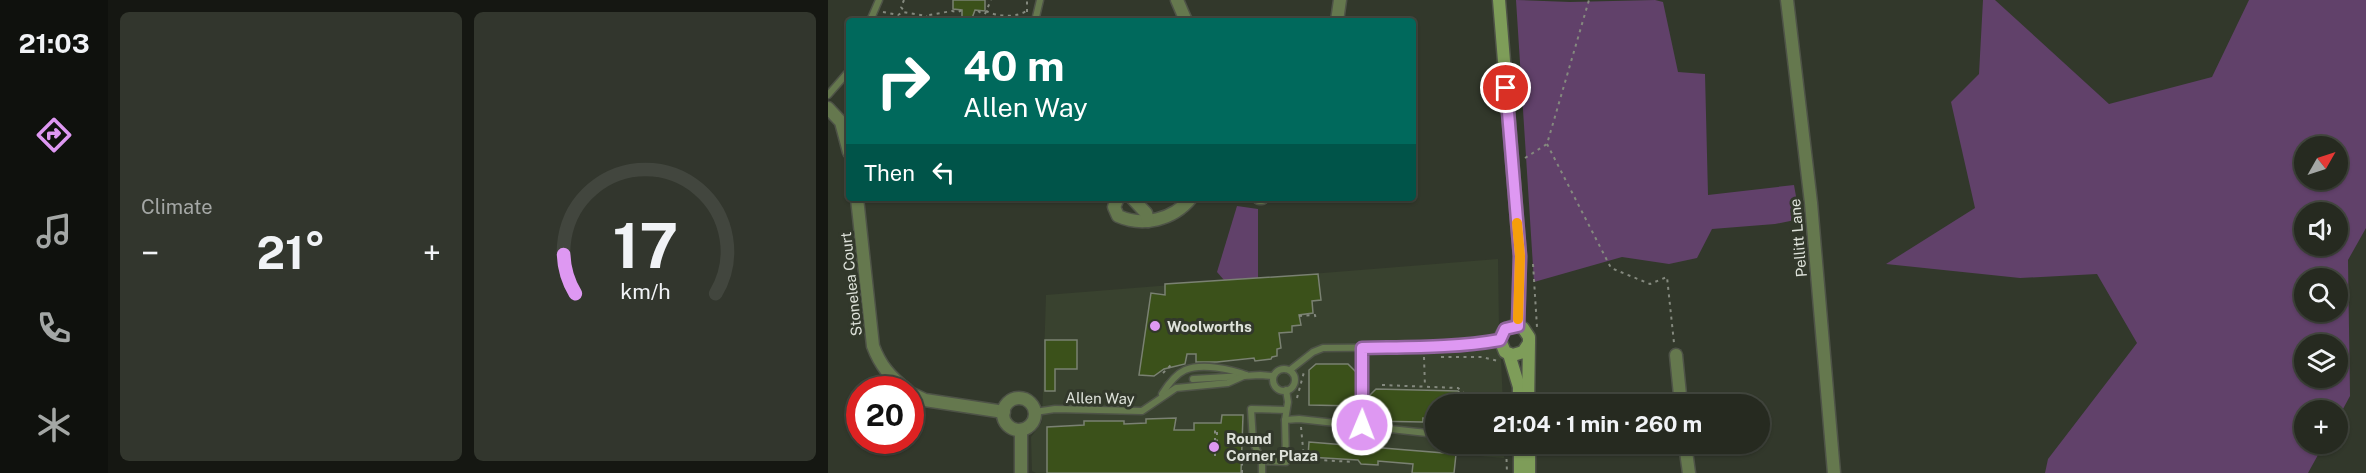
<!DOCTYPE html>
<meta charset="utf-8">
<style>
:root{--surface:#262a20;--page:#32362d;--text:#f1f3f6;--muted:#a4a7a5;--line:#42463e;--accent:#de98f2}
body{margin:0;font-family:"Public Sans",sans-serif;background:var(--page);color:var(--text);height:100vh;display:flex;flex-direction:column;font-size:22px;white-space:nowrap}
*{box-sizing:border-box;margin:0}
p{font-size:20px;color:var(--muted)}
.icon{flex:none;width:33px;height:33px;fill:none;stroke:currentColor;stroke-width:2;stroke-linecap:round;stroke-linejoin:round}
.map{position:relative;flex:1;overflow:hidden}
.drawer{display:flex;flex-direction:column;gap:12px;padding:12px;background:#151712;width:720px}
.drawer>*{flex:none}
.top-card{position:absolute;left:18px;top:18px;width:570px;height:183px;border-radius:6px;box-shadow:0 2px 4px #0004,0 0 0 2px var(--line);background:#00695c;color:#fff;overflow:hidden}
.needle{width:39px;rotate:51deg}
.buttons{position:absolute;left:1466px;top:136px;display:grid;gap:12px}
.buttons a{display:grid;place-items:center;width:54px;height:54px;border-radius:50%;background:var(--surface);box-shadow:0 2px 4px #0004,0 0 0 2px var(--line);font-size:30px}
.speed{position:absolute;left:18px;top:376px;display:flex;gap:12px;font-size:30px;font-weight:700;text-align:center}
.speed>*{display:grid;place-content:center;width:78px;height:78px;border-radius:50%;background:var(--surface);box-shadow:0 2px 4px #0004,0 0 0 2px var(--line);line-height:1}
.speed .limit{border:9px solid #d22;background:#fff;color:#111}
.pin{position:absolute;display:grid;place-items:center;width:51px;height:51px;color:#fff;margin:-26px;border:3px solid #fff;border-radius:50%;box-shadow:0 2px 6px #0007}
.me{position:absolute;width:66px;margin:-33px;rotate:1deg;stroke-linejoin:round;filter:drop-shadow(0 0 4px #0008)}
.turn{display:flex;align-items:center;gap:21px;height:126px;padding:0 18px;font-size:27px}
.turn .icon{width:78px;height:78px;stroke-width:2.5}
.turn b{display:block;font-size:42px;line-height:51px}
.then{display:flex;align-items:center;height:57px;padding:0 18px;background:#0003;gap:12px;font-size:22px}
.big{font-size:45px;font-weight:700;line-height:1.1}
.drawer .tile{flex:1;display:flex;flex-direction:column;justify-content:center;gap:9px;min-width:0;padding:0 21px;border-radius:9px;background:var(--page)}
.drawer .dial{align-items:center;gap:0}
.dial svg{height:156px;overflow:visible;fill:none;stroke:var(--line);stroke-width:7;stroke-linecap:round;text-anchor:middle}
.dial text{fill:var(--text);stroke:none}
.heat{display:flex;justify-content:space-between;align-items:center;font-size:33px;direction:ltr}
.drawer .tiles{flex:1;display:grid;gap:12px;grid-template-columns:repeat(2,1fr)}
.trip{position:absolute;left:597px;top:394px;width:345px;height:60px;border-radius:30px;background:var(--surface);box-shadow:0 2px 4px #0004,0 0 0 2px var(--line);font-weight:700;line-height:60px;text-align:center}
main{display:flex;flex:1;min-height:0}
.tabs{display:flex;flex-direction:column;width:108px;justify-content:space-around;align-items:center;background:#0f110d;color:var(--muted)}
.tabs .icon{width:42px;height:42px}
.tabs .on{color:var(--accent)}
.tabs b{font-size:27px;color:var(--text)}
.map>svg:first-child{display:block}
</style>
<main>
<nav class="tabs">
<b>21:03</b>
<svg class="icon on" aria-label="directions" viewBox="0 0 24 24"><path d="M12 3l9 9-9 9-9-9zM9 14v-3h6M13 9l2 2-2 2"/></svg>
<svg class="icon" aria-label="music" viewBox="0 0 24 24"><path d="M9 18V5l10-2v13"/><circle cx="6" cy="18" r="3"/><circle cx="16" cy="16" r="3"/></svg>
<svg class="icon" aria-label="phone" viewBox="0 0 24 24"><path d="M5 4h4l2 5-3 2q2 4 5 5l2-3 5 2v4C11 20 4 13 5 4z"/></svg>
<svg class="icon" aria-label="climate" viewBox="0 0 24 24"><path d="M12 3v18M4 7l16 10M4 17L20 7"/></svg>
</nav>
<section class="drawer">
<div class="tiles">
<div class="tile"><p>Climate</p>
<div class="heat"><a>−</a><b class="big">21°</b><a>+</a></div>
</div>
<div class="tile dial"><svg viewBox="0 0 100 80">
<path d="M14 69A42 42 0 1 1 86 69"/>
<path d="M14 69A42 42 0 0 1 8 49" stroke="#de98f2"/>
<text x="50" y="56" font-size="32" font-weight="700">17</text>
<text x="50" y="72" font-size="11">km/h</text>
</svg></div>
</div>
</section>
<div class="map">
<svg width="1538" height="473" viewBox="0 0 1538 473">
<rect width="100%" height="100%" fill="#32382b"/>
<path fill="#39422f" d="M 670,259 L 671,330 L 667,339 L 667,349 L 673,359 L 675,405 L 608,405 L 608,444 L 676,444 L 676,458 L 628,454 L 626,473 L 208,473 L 204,471 L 203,437 L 214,422 L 218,295 Z"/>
<g fill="#61416a" fill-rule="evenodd">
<path d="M 688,0 L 742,2 L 827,0 L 835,2 L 850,72 L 877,74 L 880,195 L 966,185 L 972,219 L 947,224 L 884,229 L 869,258 L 841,264 L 794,257 L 706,282 Z"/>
<path d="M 1155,0 L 1167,0 L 1281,104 L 1384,77 L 1421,0 L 1538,0 L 1538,228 L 1520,260 L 1522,396 L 1509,420 L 1509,411 L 1476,411 L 1476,444 L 1496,444 L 1480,473 L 1217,473 L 1220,459 L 1309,343 L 1269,274 L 1192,278 L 1058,264 L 1147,208 L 1123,102 L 1151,74 ZM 1476,147 L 1509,147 L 1509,180 L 1476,180 ZM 1476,213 L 1509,213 L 1509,246 L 1476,246 ZM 1476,279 L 1509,279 L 1509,312 L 1476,312 ZM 1476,345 L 1509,345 L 1509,378 L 1476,378 Z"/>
<path d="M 409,206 L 430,209 L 430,278 L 396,280 L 389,272 Z"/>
</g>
<g fill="#3b511a" stroke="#7a8172" stroke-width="1.5">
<path d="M 125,0 L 157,0 L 157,11 L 147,10 L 143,21 L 134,21 L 134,10 L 125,9 Z"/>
<path d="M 490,274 L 493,300 L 484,301 L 485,313 L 471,315 L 473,325 L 464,326 L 464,332 L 451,333 L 453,348 L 449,349 L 449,356 L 444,357 L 443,359 L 427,361 L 426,358 L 389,362 L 368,362 L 368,354 L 359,354 L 357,364 L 336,369 L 326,376 L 311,375 L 323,293 L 337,295 L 337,284 Z"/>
<path d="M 217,340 L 249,340 L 249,369 L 227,369 L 227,391 L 217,391 Z"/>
<path d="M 488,364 L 520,364 L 529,373 L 529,406 L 481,405 L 481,370 Z"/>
<path d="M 548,389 L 630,391 L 645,405 L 608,405 L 608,419 L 595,418 L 595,422 L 541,421 L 542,407 L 539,407 L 539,398 Z"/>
<path d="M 394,415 L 415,415 L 413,473 L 219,473 L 219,427 L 256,425 L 256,421 L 296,421 L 296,424 L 318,423 L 318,419 L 348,418 L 346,430 L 366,430 L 366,423 L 393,423 Z"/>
<path d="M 481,442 L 628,454 L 626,473 L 584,473 L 585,464 L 550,461 L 550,465 L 533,464 L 530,460 L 480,457 Z"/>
</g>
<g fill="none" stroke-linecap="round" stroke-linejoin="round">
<g stroke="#4e5347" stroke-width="9">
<g id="service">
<path d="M 42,21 L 51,0"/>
<path d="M 207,21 L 212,0"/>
<path d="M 0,95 L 21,71"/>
<circle cx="456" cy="380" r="11"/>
<path d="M 462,370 L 485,352 L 495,348 L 611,347 L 672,340"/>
<path d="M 365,379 L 432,375 L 445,376"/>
<path d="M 334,394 C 339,386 348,374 357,370 C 374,363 403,369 418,375"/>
<path d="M 207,412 L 227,409 L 314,411 L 348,388 L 400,383 L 418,375"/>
<path d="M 457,420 L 471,419 L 608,434"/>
<path d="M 534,425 L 534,347"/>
<path d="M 434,461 L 458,462 L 457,420 L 460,402 L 458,390"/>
<path d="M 434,473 L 434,461 L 425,442 L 423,409 L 458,410"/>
</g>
</g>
<g stroke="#4e5347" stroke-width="15">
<g id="minor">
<path d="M 349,0 L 358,21"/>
<path d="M 959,0 L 983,203 L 1006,473"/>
<path d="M 509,21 L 512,0"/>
<path d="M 0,108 L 13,122 L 21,152"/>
<path d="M 29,198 L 45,346 C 52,365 62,377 79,390"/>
<path d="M 290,198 L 286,207 L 290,216 C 315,227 345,220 363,198"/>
<path d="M 304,198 L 318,213 L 320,221"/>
<path d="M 431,198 L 434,198"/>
<path d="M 848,355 L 853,405"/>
<path d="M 82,393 L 97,400 L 176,412"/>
<circle cx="191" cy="414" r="16"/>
<path d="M 857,444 L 861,473"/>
<path d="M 193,473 L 193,430"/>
</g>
</g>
<g stroke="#4e5347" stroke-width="15">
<g id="secondary">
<path d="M 671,0 L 692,257 L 690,326"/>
<path d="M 681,354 L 691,387 L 691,405"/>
<path d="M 700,405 L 701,343 L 701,337 L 695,328 C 684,324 674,328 672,340 L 677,352 L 685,355 L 695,352 L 701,343"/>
<path d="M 692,444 L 692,473"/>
<path d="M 701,444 L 701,473"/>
</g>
</g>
<g stroke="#84897e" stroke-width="2" stroke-dasharray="3 4.5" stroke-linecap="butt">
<path d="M 76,0 L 73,7 L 77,12"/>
<path d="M 150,11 L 156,15"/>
<path d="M 158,11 C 170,17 189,18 200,10"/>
<path d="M 55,12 L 70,15 L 75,12 L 99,16"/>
<path d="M 199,12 L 199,1"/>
<path d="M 99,21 L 99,16 L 101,15 L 124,11 L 130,12 L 134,10"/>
<path d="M 154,21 L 163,0"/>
<path d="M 719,144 L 783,268 L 822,284 L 839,277 L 846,343"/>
<path d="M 697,158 L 719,144 L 761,0"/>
<path d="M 705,264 L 709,327"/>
<path d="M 471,316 L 487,315 L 488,320"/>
<path d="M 596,357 L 597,387"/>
<path d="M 613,357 L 654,357 L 670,361"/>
<path d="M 335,373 L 344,364"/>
<path d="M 554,385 L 630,388 L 649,405"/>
<path d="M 469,398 L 476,372"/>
<path d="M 473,427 L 476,459 L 525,462"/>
<path d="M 678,444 L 679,473"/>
<path d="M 387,456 L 387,430 L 389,430 L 389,448"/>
<path d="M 414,473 L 414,460 L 425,461"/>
</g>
<use href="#service" stroke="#65784e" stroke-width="6"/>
<use href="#minor" stroke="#65784e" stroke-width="12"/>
<use href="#secondary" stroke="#7e9d59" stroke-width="12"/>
</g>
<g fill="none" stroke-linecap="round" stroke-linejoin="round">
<g stroke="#90639d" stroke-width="15">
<path id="route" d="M 534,425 L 534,348 C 580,347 627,348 672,340 L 677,329 L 690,326 L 692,256 L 678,88"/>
</g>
<use href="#route" stroke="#de98f2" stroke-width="10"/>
<path stroke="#f59e0b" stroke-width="10" d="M 689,223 L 692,256 L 690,319"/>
</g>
<g fill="#de98f2" stroke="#32382b" stroke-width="2">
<circle cx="327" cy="326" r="6"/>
<circle cx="386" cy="447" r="6"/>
</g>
<g text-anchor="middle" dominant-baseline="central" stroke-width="6" stroke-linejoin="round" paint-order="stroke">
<g font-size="15" fill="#dee2da" stroke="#32382b">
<text transform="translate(970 238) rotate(-95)">Pellitt Lane</text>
<text transform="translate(23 284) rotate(-96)">Stonelea Court</text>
<text transform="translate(272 398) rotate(1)">Allen Way</text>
</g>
<g font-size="15" font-weight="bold" fill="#dee2da" stroke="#32382b" text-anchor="start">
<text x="339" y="326">Woolworths</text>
<text x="398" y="438">Round<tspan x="398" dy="17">Corner Plaza</tspan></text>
</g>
</g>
</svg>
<div class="buttons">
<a><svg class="needle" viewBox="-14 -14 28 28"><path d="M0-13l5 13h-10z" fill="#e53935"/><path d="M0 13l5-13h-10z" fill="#a4a7a5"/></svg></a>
<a><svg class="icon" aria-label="sound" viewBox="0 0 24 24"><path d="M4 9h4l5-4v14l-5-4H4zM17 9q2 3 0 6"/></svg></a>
<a><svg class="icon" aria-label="search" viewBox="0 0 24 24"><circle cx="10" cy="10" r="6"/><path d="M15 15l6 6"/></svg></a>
<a><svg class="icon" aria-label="layers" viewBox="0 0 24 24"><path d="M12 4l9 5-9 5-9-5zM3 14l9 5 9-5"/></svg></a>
<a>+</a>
</div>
<div class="speed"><div class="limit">20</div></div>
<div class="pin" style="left:678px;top:88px;background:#d93025"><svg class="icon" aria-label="arrive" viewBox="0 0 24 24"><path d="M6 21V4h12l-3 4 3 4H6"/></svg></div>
<svg class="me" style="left:534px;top:425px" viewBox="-20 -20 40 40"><circle r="17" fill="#de98f2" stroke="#fff" stroke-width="3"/><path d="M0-11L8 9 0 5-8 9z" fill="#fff"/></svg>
<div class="trip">21:04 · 1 min · 260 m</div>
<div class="top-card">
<div class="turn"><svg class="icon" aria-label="right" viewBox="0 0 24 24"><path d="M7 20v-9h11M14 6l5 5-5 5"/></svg><div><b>40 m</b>Allen Way</div></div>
<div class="then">Then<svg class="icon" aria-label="left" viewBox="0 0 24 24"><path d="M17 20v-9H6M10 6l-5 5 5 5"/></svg></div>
</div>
</div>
</main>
